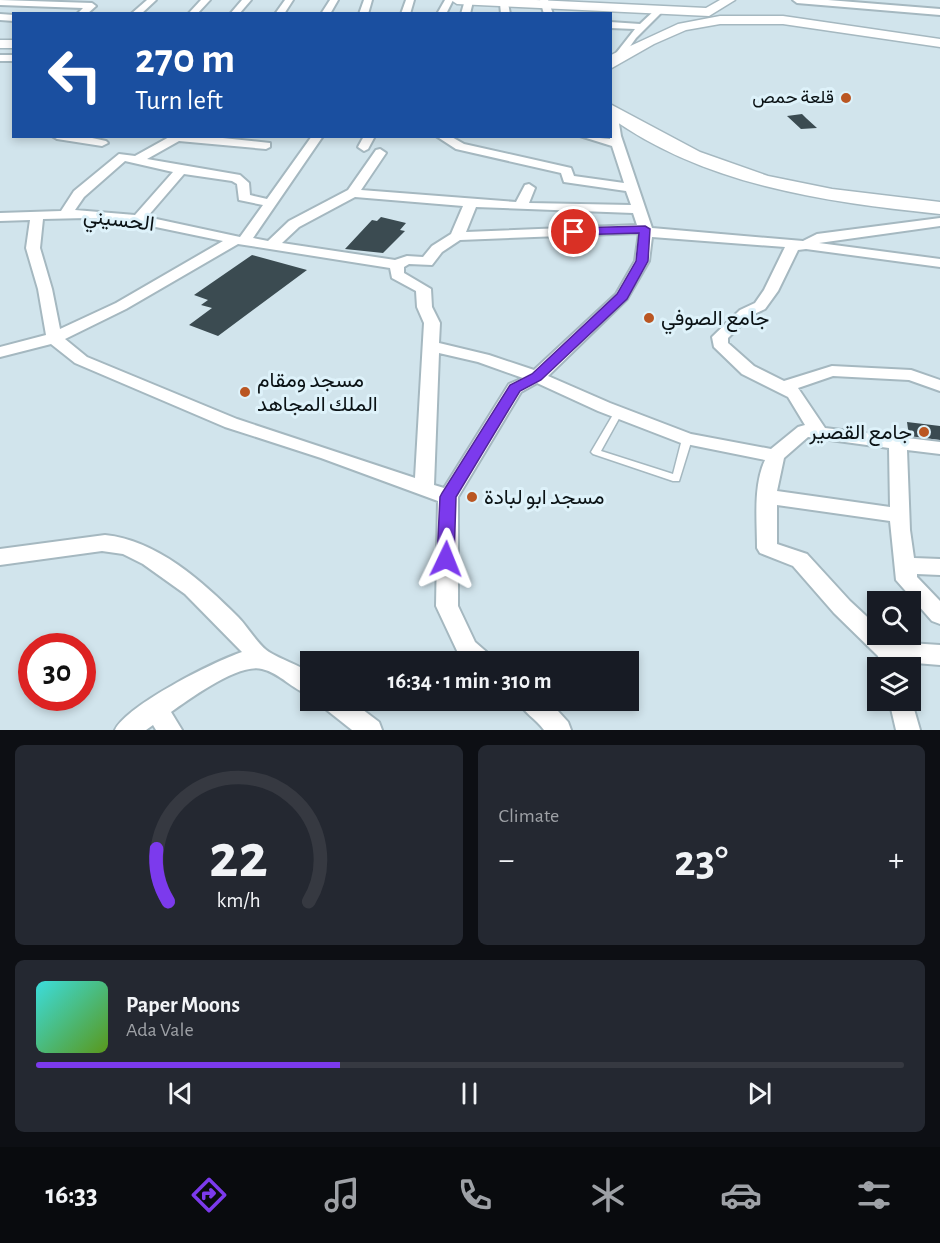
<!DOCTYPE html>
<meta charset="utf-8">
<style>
:root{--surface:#171b24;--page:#242831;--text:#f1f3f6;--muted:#9ea1a6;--line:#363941;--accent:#7c3aed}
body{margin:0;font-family:"Alegreya Sans",Vazirmatn,sans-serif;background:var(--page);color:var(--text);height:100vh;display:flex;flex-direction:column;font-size:22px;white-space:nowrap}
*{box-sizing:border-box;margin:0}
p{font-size:20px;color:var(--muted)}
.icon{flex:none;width:33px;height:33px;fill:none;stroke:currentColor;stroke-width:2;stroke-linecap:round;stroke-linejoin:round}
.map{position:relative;height:730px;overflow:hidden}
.side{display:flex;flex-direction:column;gap:15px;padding:15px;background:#0d0f14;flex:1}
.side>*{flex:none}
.banner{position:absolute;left:12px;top:12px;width:600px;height:126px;border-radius:0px;box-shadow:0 3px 9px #0003;background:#1a4fa0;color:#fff;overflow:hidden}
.controls{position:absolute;left:867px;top:591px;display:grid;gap:12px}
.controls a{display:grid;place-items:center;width:54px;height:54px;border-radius:0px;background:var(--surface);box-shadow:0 3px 9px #0003;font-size:30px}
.speed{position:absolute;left:18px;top:633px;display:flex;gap:12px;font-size:30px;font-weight:700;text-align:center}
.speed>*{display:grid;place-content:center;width:78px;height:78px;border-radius:50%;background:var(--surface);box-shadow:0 3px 9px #0003;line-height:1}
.speed .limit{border:9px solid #d22;background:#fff;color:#111}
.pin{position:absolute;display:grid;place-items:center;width:51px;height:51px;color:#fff;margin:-26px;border:3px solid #fff;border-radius:50%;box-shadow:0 2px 6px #0007}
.me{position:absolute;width:66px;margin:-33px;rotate:2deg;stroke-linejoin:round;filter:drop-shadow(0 0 4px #0008)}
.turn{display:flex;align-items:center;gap:21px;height:126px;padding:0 24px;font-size:27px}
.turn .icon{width:78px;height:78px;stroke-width:2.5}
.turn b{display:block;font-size:42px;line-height:51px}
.big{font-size:45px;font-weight:700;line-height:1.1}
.side .card{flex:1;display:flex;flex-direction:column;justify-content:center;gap:9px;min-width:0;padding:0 21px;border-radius:9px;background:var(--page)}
.side .dial{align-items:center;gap:0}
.dial svg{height:156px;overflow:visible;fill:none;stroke:var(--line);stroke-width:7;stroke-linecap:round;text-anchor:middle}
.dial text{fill:var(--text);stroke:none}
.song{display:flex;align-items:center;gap:18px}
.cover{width:72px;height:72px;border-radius:9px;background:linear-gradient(135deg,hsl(180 70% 55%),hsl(90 70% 35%))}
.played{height:6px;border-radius:3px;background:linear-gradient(90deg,var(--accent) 35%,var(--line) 35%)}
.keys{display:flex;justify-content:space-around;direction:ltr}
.heat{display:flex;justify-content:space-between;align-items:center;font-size:33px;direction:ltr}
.side .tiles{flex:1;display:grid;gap:15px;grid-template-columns:1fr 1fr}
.card:last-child{grid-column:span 2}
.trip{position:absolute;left:300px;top:651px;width:339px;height:60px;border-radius:0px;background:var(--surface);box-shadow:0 3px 9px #0003;font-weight:700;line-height:60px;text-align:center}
.tab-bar{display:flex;height:96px;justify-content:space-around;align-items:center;background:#090b0e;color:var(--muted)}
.tab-bar .icon{width:42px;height:42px}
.tab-bar .selected{color:var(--accent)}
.tab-bar b{font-size:27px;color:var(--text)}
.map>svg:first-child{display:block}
</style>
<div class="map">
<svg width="940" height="730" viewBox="0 0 940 730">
<rect width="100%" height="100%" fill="#d1e4ec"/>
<g fill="#3b4b51">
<path d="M 802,114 L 806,118 L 817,128 L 801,129 L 787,116 Z"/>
<path d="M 381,217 L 406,223 L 400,230 L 405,231 L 383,253 L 345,249 L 372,220 L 377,221 Z"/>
<path d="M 252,255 L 307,270 L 218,336 L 189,325 L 212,308 L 201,305 L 208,300 L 194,295 Z"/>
<path d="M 907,422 L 940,426 L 940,440 L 909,436 Z"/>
</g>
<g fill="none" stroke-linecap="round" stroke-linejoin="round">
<g stroke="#a5b8c0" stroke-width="3">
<path id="lane" d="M 618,410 L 622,413 L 601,451 L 673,474 L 682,439 L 684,437 L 690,437 L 692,439 L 679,481 L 673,481 L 593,454 L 591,452 L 614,413 Z"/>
</g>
<g stroke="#a5b8c0" stroke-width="4">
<g id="street">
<path d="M 0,0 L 92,3 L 96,6 L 87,14 L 77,14 L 83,8 L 0,5 Z"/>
<path d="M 147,0 L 156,0 L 141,14 L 131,14 Z"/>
<path d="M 201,0 L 210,0 L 197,14 L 188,14 Z"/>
<path d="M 242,0 L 251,0 L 239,14 L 230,14 Z"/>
<path d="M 285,0 L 293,0 L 284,14 L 275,14 Z"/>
<path d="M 330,0 L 338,0 L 330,14 L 321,14 Z"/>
<path d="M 364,0 L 372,0 L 368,14 L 359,14 Z"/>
<path d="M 406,0 L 414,0 L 410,14 L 401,14 Z"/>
<path d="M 445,0 L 453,0 L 446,14 L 437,14 Z"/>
<path d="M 465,0 L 473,1 L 470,14 L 461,14 Z"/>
<path d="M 504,0 L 508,3 L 510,14 L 501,14 L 500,3 Z"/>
<path d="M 540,0 L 548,0 L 553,14 L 544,14 Z"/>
<path d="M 793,0 L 828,0 L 940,9 L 940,15 L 797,3 Z"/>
<path d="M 656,9 L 663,11 L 636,38 L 621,59 L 615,59 L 613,57 L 635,29 L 610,28 L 610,22 L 640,24 Z"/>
<path d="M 0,14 L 14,15 L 14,21 L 0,20 Z"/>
<rect x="0" y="55" width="14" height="6"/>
<path d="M 610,108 L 617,111 L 621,136 L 652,228 L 803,241 L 817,234 L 940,218 L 940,226 L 819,243 L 940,259 L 940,267 L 806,249 L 798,250 L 778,291 L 765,309 L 750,316 L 728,338 L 728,343 L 754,366 L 784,381 L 832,366 L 911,370 L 940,380 L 940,391 L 909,380 L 833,376 L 798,388 L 825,428 L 940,442 L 940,454 L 907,450 L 910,530 L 914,558 L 940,559 L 940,575 L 917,574 L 917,577 L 940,601 L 940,624 L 932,621 L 896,580 L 890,521 L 777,505 L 777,544 L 807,554 L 850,601 L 878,627 L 878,634 L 886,634 L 894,642 L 940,645 L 940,665 L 903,662 L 904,668 L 881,668 L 878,656 L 834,613 L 793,566 L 760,553 L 757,548 C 757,520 753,486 765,460 L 681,443 L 598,411 L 537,383 L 521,392 L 458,497 L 458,606 L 475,642 L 490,655 L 493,662 L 466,662 L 459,655 L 436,606 L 438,501 L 321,458 L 225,427 L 75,363 L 51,344 L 0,357 L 0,347 L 46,335 L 38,289 L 26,248 L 30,220 L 0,221 L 0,213 L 61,211 L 74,191 L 119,154 L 135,156 L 171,136 L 204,136 L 270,143 L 270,147 L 266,149 L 179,141 L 147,159 L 240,175 L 249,183 L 250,195 L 267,199 L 312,136 L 323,136 L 253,238 L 268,241 L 289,221 L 348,190 L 376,150 L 380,149 L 386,153 L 361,190 L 516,202 L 525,185 L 529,184 L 535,188 L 529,203 L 631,205 L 626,191 L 564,182 L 561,173 L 456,149 L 436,136 L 450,136 L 464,144 L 571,168 L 574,176 L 624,183 L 612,146 L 580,136 L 610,139 ZM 125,161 L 173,172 L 135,215 L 75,210 L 84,197 ZM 184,174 L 232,181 L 237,184 L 239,200 L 263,205 L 240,237 L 147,217 ZM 355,197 L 463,206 L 451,234 L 432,246 L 423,257 L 407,256 L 395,260 L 282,243 L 299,227 ZM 476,207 L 633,213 L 637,225 L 466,232 ZM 87,218 L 122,220 L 223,241 L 116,303 L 60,329 L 52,289 L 40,248 L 43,219 ZM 639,233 L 635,261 L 616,294 L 534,370 L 489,355 L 439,343 L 440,323 L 432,307 L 431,289 L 404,273 L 404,267 L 409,264 L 432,265 L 442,252 L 460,240 ZM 652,237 L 785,247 L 764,290 L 755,303 L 740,310 L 712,337 L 714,347 L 742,374 L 788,397 L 805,425 L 798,427 L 771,449 L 691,434 L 610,403 L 548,376 L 627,299 L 649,261 ZM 238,244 L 390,268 L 392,278 L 416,291 L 417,307 L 424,323 L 415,478 L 237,419 L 87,357 L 65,339 L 126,309 ZM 439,353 L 478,362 L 523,378 L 509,384 L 444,488 L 434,485 ZM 808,437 L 889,448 L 890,507 L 777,491 L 784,458 Z"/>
<path d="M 52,136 L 83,136 L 106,141 L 108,143 L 102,146 L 57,139 Z"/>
<path d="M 364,136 L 375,136 L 368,149 L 364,151 L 358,147 Z"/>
<path d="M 105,535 C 157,540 203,582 238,617 C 247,626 259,646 269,652 C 282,660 297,664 310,673 L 310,695 C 293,690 280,673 262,669 C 238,663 190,699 171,712 L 182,730 L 156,730 L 153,725 L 146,730 L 115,730 C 127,705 213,662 242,652 L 185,594 L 143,564 L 123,554 L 102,551 L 0,565 L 0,549 Z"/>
<path d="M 910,695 L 920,730 L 896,730 L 889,700 L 910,700 Z"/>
<path d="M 319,700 L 350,700 L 379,722 L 382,730 L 352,730 L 323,707 Z"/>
<path d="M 517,700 L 548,700 L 568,722 L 571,730 L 544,730 C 536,719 523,712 517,700 Z"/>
</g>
</g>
<g stroke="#a5b8c0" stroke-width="3">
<g id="secondary">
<path d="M 451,0 L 536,0 L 706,8 L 720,0 L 735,0 L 709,16 L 457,4 Z"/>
<path d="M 720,16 L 783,16 L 940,39 L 940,47 L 783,24 L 720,24 L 686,30 L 654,44 L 610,69 L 610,56 L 613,54 L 678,24 Z"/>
<rect x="0" y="40" width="14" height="8"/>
<path d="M 610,104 L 700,152 L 768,176 L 832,189 L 940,202 L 940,214 C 826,202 706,186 610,117 Z"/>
</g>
</g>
<use href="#lane" fill="#fff" fill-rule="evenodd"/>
<use href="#street" fill="#fff" fill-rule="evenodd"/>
<use href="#secondary" fill="#fff" fill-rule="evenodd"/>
</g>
<path fill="#7c3aed" stroke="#51269a" stroke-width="1.5" d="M 645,226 L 650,229 L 648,261 L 627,299 L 541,380 L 520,391 L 456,497 L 454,559 L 452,564 L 446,566 L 440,564 L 437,559 L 440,497 L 442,493 L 510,385 L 532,374 L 617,294 L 636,261 L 639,233 L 574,235 L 569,232 L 574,228 Z"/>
<g fill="#ba5622" stroke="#def2fa" stroke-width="2">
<circle cx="846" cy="98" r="6"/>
<circle cx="649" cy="318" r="6"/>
<circle cx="245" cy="392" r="6"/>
<circle cx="924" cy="432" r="6"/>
<circle cx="472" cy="497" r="6"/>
</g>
<g text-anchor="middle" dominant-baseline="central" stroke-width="6" stroke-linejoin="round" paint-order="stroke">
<g font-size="18" fill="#0b1215" stroke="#def2fa" text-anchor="end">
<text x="834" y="98">قلعة حمص</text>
</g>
<g font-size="21" fill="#0b1215" stroke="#def2fa">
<text transform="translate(119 220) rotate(7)">الحسيني</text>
</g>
<g font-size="21" fill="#0b1215" stroke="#def2fa" text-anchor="start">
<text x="661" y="318">جامع الصوفي</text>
<text x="257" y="380">مسجد ومقام<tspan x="257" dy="24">الملك المجاهد</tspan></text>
<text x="912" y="432" text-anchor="end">جامع القصير</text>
<text x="484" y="497">مسجد ابو لبادة</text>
</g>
</g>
</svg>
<div class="controls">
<a><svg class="icon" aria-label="search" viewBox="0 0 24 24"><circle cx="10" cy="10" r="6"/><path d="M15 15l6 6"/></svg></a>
<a><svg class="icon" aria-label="layers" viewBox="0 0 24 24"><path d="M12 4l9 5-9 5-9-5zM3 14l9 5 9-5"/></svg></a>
</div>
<div class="speed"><div class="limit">30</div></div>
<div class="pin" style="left:574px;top:232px;background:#d93025"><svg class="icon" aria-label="arrive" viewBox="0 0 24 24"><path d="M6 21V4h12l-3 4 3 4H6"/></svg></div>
<svg class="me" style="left:446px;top:559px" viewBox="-20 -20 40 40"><path d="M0-17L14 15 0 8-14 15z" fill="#7c3aed" stroke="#fff" stroke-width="4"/></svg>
<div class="trip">16:34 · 1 min · 310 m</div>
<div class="banner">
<div class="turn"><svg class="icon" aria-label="left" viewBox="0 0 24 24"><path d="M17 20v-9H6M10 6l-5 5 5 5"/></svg><div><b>270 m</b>Turn left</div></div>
</div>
</div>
<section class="side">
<div class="tiles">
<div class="card dial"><svg viewBox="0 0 100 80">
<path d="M14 69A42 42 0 1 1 86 69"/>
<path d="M14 69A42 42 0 0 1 8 42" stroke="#7c3aed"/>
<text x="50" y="56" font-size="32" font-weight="700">22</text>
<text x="50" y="72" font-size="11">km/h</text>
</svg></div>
<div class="card"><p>Climate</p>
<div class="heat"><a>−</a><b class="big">23°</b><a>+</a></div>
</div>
<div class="card">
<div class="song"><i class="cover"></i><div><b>Paper Moons</b><p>Ada Vale</p></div></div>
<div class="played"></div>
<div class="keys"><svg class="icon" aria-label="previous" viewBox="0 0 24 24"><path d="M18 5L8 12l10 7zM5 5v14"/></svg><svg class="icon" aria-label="pause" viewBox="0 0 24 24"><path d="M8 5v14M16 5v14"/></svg><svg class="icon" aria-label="next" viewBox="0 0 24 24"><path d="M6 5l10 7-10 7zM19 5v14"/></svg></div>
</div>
</div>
</section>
<nav class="tab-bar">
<b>16:33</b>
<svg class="icon selected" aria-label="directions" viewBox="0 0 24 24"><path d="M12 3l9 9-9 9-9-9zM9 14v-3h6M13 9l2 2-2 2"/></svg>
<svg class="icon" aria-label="music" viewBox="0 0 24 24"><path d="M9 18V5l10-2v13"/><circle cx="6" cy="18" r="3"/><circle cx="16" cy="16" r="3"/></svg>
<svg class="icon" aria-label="phone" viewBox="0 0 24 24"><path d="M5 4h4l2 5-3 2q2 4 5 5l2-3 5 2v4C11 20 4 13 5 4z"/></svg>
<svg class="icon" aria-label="climate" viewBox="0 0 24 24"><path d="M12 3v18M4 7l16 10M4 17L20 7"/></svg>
<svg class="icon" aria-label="car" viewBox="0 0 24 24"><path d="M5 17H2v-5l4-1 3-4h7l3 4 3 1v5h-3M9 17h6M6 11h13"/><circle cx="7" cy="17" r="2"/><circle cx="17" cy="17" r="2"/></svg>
<svg class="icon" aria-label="filters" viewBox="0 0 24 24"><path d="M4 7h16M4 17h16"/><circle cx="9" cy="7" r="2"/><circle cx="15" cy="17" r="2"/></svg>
</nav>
